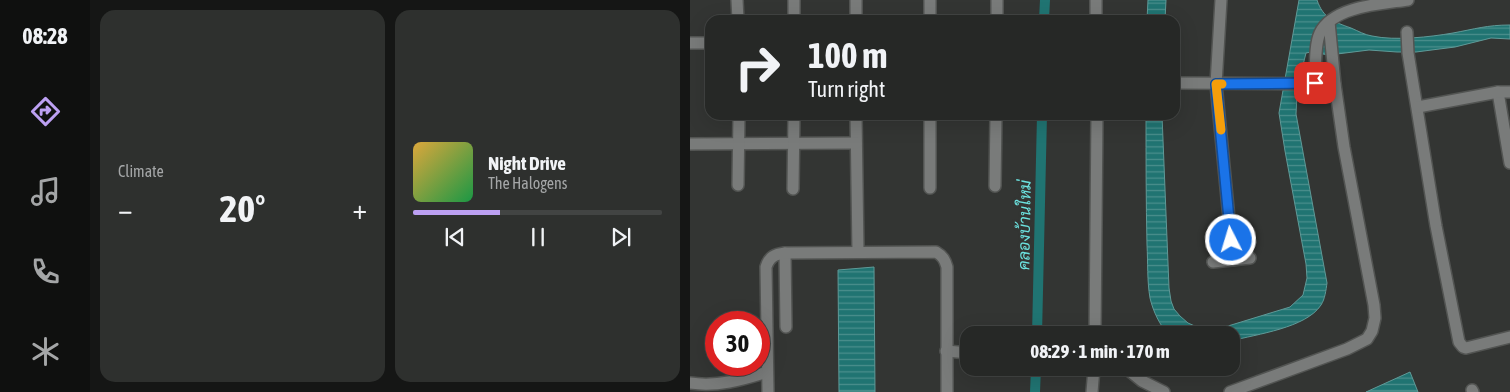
<!DOCTYPE html>
<meta charset="utf-8">
<style>
:root{--surface:#262826;--page:#2e302e;--text:#f1f3f6;--muted:#a4a6a7;--line:#424443;--accent:#bca0f2}
body{margin:0;font-family:"Asap Condensed",Sarabun,sans-serif;background:var(--page);color:var(--text);height:100vh;display:flex;flex-direction:column;font-size:19px;white-space:nowrap}
*{box-sizing:border-box;margin:0}
p{font-size:16px;color:var(--muted)}
.icon{flex:none;width:28px;height:28px;fill:none;stroke:currentColor;stroke-width:2;stroke-linecap:round;stroke-linejoin:round}
.map{position:relative;flex:1;overflow:hidden}
.side{display:flex;flex-direction:column;gap:10px;padding:10px;background:#151615;width:600px}
.side>*{flex:none}
.hud{position:absolute;left:15px;top:15px;width:475px;height:105px;border-radius:15px;box-shadow:0 5px 20px #0002,0 0 0 1px var(--line);background:#262826;color:var(--text);overflow:hidden}
.speed{position:absolute;left:15px;top:311px;display:flex;gap:10px;font-size:25px;font-weight:700;text-align:center}
.speed>*{display:grid;place-content:center;width:65px;height:65px;border-radius:50%;background:var(--surface);box-shadow:0 5px 20px #0002,0 0 0 1px var(--line);line-height:1}
.speed .limit{border:8px solid #d22;background:#fff;color:#111}
.pin{position:absolute;display:grid;place-items:center;width:42px;height:42px;color:#fff;margin:-21px;border-radius:10px;box-shadow:0 2px 8px #0006}
.me{position:absolute;width:55px;margin:-28px;rotate:355deg;stroke-linejoin:round;filter:drop-shadow(0 0 4px #0008)}
.turn{display:flex;align-items:center;gap:18px;height:105px;padding:0 20px;font-size:22px}
.turn .icon{width:65px;height:65px;stroke-width:2.5}
.turn b{display:block;font-size:35px;line-height:42px}
.big{font-size:38px;font-weight:700;line-height:1.1}
.side .widget{flex:1;display:flex;flex-direction:column;justify-content:center;gap:8px;min-width:0;padding:0 18px;border-radius:15px;background:var(--page)}
.song{display:flex;align-items:center;gap:15px}
.cover{width:60px;height:60px;border-radius:8px;background:linear-gradient(135deg,hsl(40 70% 55%),hsl(140 70% 35%))}
.played{height:5px;border-radius:2px;background:linear-gradient(90deg,var(--accent) 35%,var(--line) 35%)}
.keys{display:flex;justify-content:space-around;direction:ltr}
.heat{display:flex;justify-content:space-between;align-items:center;font-size:28px;direction:ltr}
.side .tiles{flex:1;display:grid;gap:10px;grid-template-columns:repeat(2,1fr)}
.trip{position:absolute;left:270px;top:326px;width:280px;height:50px;border-radius:15px;background:var(--surface);box-shadow:0 5px 20px #0002,0 0 0 1px var(--line);font-weight:700;line-height:50px;text-align:center}
main{display:flex;flex:1;min-height:0}
.dock{display:flex;flex-direction:column;width:90px;justify-content:space-around;align-items:center;background:#0f100f;color:var(--muted)}
.dock .icon{width:35px;height:35px}
.dock .on{color:var(--accent)}
.dock b{font-size:22px;color:var(--text)}
.map>svg:first-child{display:block}
</style>
<main>
<nav class="dock">
<b>08:28</b>
<svg class="icon on" aria-label="directions" viewBox="0 0 24 24"><path d="M12 3l9 9-9 9-9-9zM9 14v-3h6M13 9l2 2-2 2"/></svg>
<svg class="icon" aria-label="music" viewBox="0 0 24 24"><path d="M9 18V5l10-2v13"/><circle cx="6" cy="18" r="3"/><circle cx="16" cy="16" r="3"/></svg>
<svg class="icon" aria-label="phone" viewBox="0 0 24 24"><path d="M5 4h4l2 5-3 2q2 4 5 5l2-3 5 2v4C11 20 4 13 5 4z"/></svg>
<svg class="icon" aria-label="climate" viewBox="0 0 24 24"><path d="M12 3v18M4 7l16 10M4 17L20 7"/></svg>
</nav>
<section class="side">
<div class="tiles">
<div class="widget"><p>Climate</p>
<div class="heat"><a>−</a><b class="big">20°</b><a>+</a></div>
</div>
<div class="widget">
<div class="song"><i class="cover"></i><div><b>Night Drive</b><p>The Halogens</p></div></div>
<div class="played"></div>
<div class="keys"><svg class="icon" aria-label="previous" viewBox="0 0 24 24"><path d="M18 5L8 12l10 7zM5 5v14"/></svg><svg class="icon" aria-label="pause" viewBox="0 0 24 24"><path d="M8 5v14M16 5v14"/></svg><svg class="icon" aria-label="next" viewBox="0 0 24 24"><path d="M6 5l10 7-10 7zM19 5v14"/></svg></div>
</div>
</div>
</section>
<div class="map">
<svg width="820" height="392" viewBox="0 0 820 392">
<defs>
<pattern id="water-rules" width="6" height="5" patternUnits="userSpaceOnUse" patternTransform="scale(1.25)"><rect width="6" height="5" fill="#207472"/><path d="M0 2.5h6" fill="none" stroke="#4c8f8d"/></pattern>
</defs>
<rect width="100%" height="100%" fill="#333533"/>
<g fill="url(#water-rules)" stroke="#5f9a98">
<path d="M 458,0 L 476,0 L 475,20 L 457,20 Z"/>
<path d="M 609,0 L 627,0 C 633,18 644,22 661,28 C 668,31 675,35 682,36 C 705,41 740,37 763,33 C 785,29 797,25 820,25 L 820,39 L 801,38 L 765,47 L 726,52 L 707,52 L 679,50 L 639,55 L 621,52 L 616,53 L 612,69 L 608,76 L 606,114 L 637,283 C 636,290 635,299 631,305 C 616,328 567,334 541,341 L 541,335 L 479,335 C 470,326 463,311 460,298 C 457,281 458,262 457,245 C 456,202 456,158 456,115 L 472,115 L 479,288 L 481,301 L 484,309 L 490,316 L 498,323 L 507,327 L 522,328 L 538,326 L 600,307 L 613,295 L 617,278 L 616,264 L 595,151 L 589,113 Z"/>
<path d="M 184,267 L 185,392 L 149,392 L 148,270 Z"/>
<path d="M 720,372 L 728,392 L 676,392 Z"/>
</g>
<g fill="none" stroke-linecap="round" stroke-linejoin="round">
<g stroke="#207472" stroke-width="10">
<path d="M 354,20 L 355,0"/>
<path d="M 347,335 L 352,115"/>
<path d="M 345,392 L 346,368"/>
</g>
<g stroke="#525452" stroke-width="14">
<g id="minor">
<path d="M 47,0 L 48,20"/>
<path d="M 406,0 L 406,20"/>
<path d="M 531,0 L 526,84 L 543,260"/>
<path d="M 104,20 L 104,0"/>
<path d="M 166,20 L 166,0"/>
<path d="M 240,20 L 240,0"/>
<path d="M 307,20 L 307,0"/>
<path d="M 639,22 L 645,84"/>
<path d="M 717,32 L 718,53 L 746,226 L 769,342 L 773,347 L 776,348 L 820,337"/>
<path d="M 0,43 L 20,43"/>
<path d="M 485,83 L 645,84 L 654,147 L 684,305 L 685,318 L 682,331 L 677,339 L 657,349 L 540,392"/>
<path d="M 625,83 C 626,69 624,46 630,33 C 643,6 692,4 718,0"/>
<path d="M 808,92 L 820,163"/>
<path d="M 728,107 L 808,92 L 820,92"/>
<path d="M 166,115 L 168,252"/>
<path d="M 240,115 L 240,188"/>
<path d="M 0,144 L 166,143"/>
<path d="M 48,185 L 49,115"/>
<path d="M 305,186 L 306,115"/>
<path d="M 103,189 L 104,115"/>
<path d="M 95,253 L 96,327"/>
<path d="M 523,262 L 560,258"/>
<path d="M 405,335 L 407,115"/>
<path d="M 256,351 L 279,353"/>
<path d="M 436,368 L 452,381 L 474,392"/>
<path d="M 0,383 C 27,387 52,380 77,372"/>
<path d="M 782,390 L 783,392"/>
<path d="M 78,392 L 76,267 C 79,257 85,254 95,253 L 246,252 C 253,256 255,260 257,267 L 257,392"/>
<path d="M 402,392 L 404,368"/>
</g>
</g>
<use href="#minor" stroke="#797b7a" stroke-width="11"/>
</g>
<g fill="none" stroke-linecap="round" stroke-linejoin="round">
<g stroke="#114b97" stroke-width="12">
<path id="route" d="M 541,240 L 526,84 L 625,83"/>
</g>
<use href="#route" stroke="#1a73e8" stroke-width="9"/>
<path stroke="#f59e0b" stroke-width="9" d="M 531,130 L 526,84 L 532,84"/>
</g>
<g text-anchor="middle" dominant-baseline="central" stroke-width="5" stroke-linejoin="round" paint-order="stroke">
<g font-size="16" font-style="italic" fill="#6ce3e0" stroke="#333533">
<text transform="translate(334 225) rotate(-89)">คลองบ้านใหม่</text>
</g>
</g>
</svg>
<div class="speed"><div class="limit">30</div></div>
<div class="pin" style="left:625px;top:83px;background:#d93025"><svg class="icon" aria-label="arrive" viewBox="0 0 24 24"><path d="M6 21V4h12l-3 4 3 4H6"/></svg></div>
<svg class="me" style="left:541px;top:240px" viewBox="-20 -20 40 40"><circle r="17" fill="#1a73e8" stroke="#fff" stroke-width="3"/><path d="M0-11L8 9 0 5-8 9z" fill="#fff"/></svg>
<div class="trip">08:29 · 1 min · 170 m</div>
<div class="hud">
<div class="turn"><svg class="icon" aria-label="right" viewBox="0 0 24 24"><path d="M7 20v-9h11M14 6l5 5-5 5"/></svg><div><b>100 m</b>Turn right</div></div>
</div>
</div>
</main>
